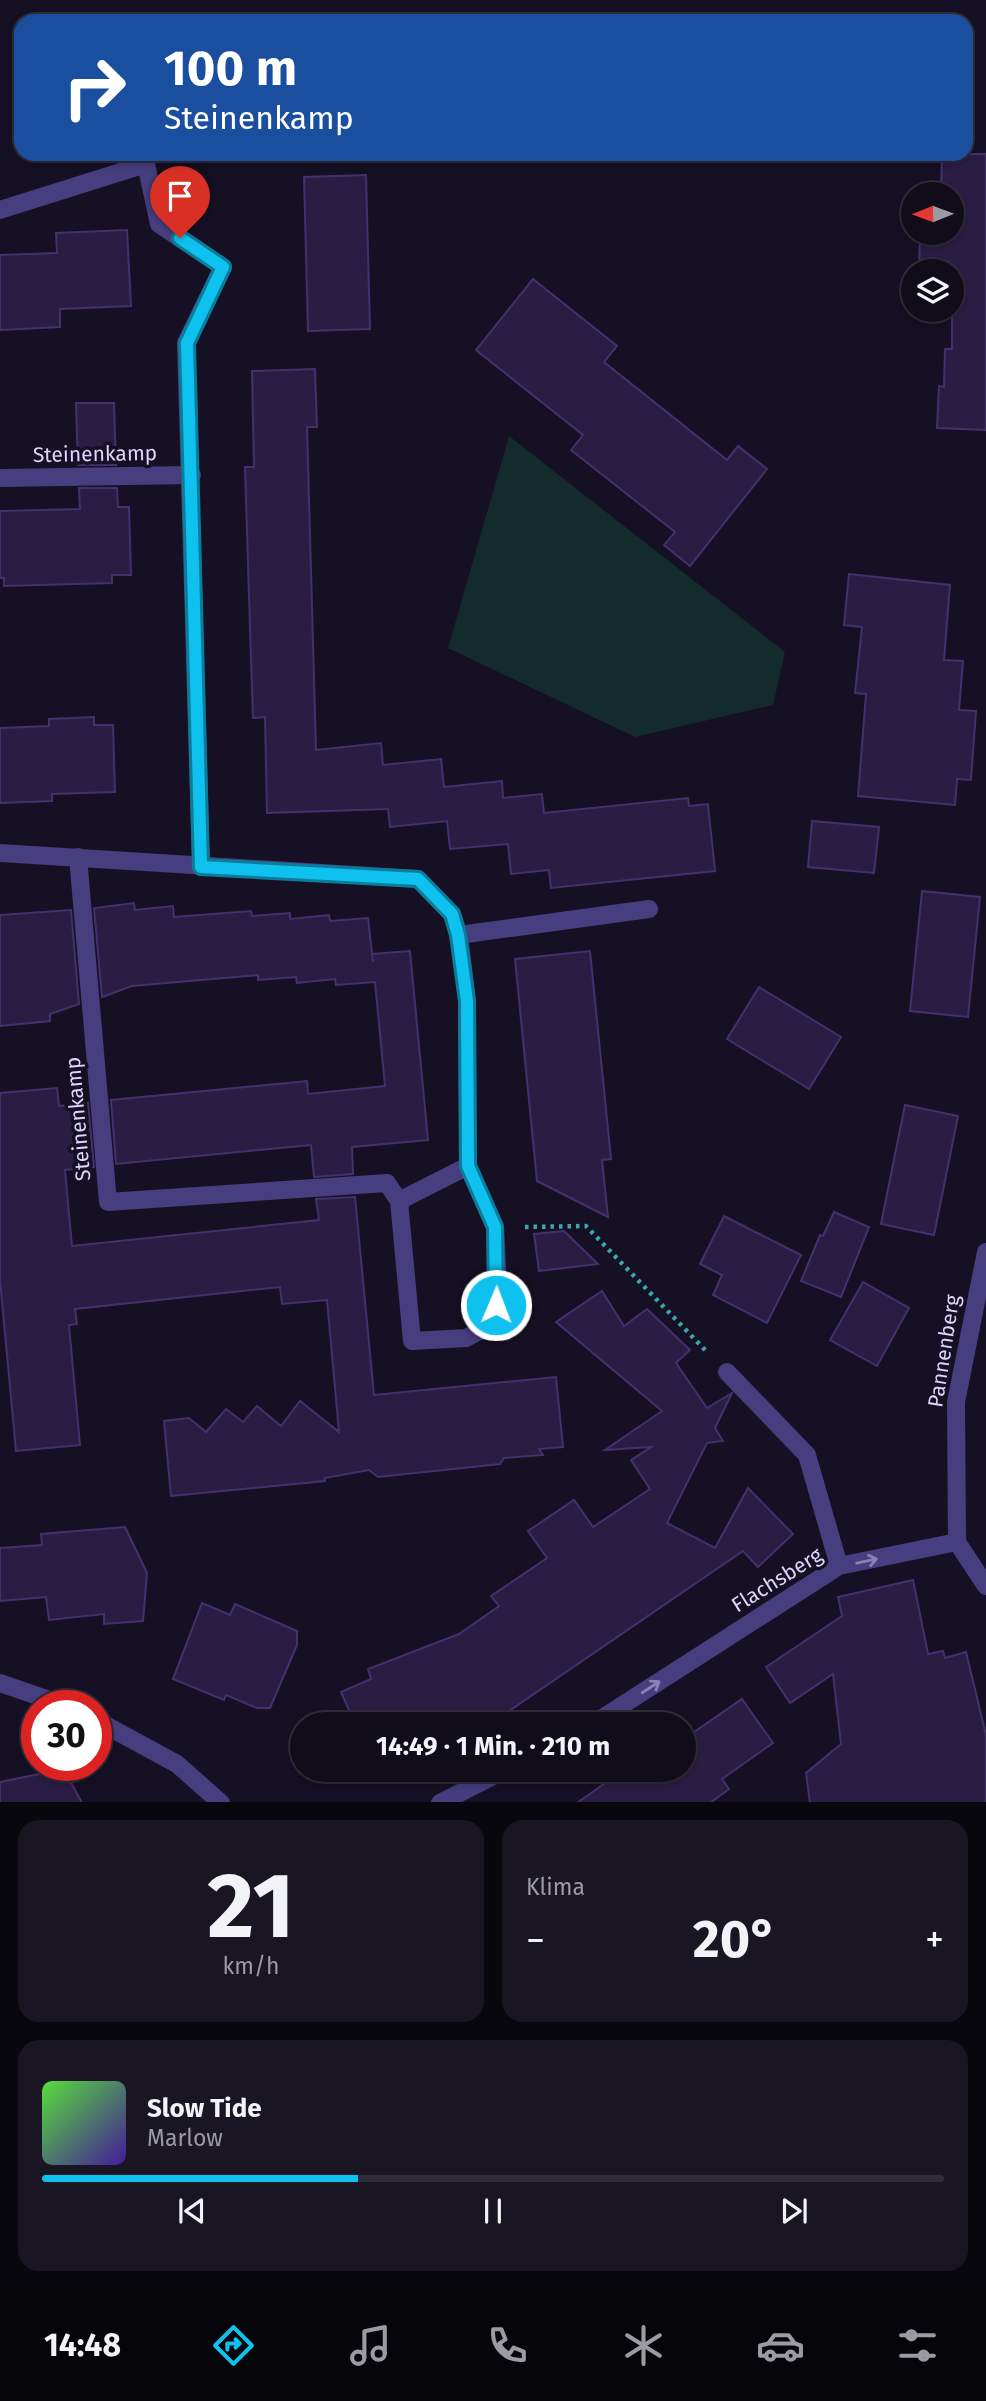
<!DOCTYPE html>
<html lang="de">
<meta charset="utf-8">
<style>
:root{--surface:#100c1a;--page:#191523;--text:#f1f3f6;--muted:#9c9ba2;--line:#302c39;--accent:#0fc1ee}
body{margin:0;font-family:"Fira Sans",sans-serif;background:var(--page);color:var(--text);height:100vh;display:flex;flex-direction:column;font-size:26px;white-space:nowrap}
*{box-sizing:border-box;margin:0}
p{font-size:23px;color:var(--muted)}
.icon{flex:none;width:38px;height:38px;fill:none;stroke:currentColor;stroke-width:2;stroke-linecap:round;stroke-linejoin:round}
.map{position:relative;height:1802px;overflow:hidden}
.details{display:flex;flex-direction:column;gap:18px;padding:18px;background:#09070e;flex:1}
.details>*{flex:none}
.top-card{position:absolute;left:14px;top:14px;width:959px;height:147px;border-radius:21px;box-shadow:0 4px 10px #0003,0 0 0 2px var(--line);background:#1a4fa0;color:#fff;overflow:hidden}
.needle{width:46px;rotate:269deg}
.fabs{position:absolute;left:901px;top:182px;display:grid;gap:14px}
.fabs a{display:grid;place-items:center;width:63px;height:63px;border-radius:50%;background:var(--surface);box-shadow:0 4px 10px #0003,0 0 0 2px var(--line);font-size:35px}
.speed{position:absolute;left:21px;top:1690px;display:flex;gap:14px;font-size:35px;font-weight:700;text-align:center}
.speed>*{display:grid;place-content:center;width:91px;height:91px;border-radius:50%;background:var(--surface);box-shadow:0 4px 10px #0003,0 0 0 2px var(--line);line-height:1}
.speed .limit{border:10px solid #d22;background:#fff;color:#111}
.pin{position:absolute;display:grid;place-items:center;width:60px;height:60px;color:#fff;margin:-72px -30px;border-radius:50% 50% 50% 0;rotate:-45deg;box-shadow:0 0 7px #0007}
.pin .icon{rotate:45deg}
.me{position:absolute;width:77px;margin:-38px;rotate:1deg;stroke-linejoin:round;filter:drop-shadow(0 0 5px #0008)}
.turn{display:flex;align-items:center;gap:24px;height:147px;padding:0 35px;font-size:32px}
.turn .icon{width:91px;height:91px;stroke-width:2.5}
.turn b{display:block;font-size:49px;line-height:60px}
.big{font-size:52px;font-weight:700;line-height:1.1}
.details .card{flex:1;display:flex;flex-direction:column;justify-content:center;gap:10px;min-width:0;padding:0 24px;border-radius:21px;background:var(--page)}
.details .dial{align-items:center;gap:0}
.dial b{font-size:91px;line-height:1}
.song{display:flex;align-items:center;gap:21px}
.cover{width:84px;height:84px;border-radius:10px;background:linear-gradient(135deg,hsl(110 70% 55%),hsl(260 70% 35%))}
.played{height:7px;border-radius:4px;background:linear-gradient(90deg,var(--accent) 35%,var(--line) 35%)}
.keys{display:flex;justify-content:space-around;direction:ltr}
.heat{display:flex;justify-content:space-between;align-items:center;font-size:38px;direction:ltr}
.details .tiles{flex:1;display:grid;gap:18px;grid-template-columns:1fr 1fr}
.card:last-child{grid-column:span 2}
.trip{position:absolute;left:290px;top:1712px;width:406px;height:70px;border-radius:35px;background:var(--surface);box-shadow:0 4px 10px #0003,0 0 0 2px var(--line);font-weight:700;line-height:70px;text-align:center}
.tab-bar{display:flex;height:112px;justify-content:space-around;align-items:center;background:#06050a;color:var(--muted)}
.tab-bar .icon{width:49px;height:49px}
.tab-bar .active{color:var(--accent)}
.tab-bar b{font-size:32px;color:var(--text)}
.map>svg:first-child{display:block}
</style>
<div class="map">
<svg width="986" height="1803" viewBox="0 0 986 1803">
<rect width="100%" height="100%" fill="#151023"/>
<path fill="#132b2d" d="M 509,436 L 785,652 L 773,705 L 635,737 L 448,648 Z"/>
<g fill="#291d43" stroke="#43316d" stroke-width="2">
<path d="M 942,154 L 986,154 L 986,430 L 937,428 L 939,386 L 944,387 L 945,349 L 952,349 L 952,271 L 919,271 L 920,233 L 952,233 L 952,194 L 941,194 Z"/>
<path d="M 366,175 L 370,329 L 308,331 L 304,177 Z"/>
<path d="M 127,230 L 131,306 L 60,309 L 60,327 L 0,330 L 0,255 L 57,253 L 56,233 Z"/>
<path d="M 533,279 L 617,346 L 604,362 L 727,460 L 738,446 L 767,469 L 690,566 L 664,545 L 675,532 L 571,450 L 583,435 L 476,350 Z"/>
<path d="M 315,369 L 317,427 L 307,427 L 316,750 L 381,743 L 383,765 L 441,759 L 444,787 L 502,781 L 503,798 L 542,794 L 544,813 L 688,798 L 689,806 L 708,804 L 715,871 L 551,888 L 549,870 L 511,874 L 508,844 L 450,849 L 447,821 L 390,827 L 388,809 L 267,813 L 265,717 L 253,718 L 251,660 L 245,467 L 254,467 L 252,371 Z"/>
<path d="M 76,403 L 114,403 L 116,465 L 78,465 Z"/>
<path d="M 79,488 L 117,488 L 118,507 L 129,507 L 131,575 L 112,575 L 112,583 L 4,586 L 4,578 L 0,578 L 0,511 L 80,509 Z"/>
<path d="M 849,574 L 950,585 L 944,660 L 963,661 L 959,710 L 976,711 L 971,780 L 957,779 L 955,805 L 858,796 L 866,694 L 855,693 L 862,627 L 844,625 Z"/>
<path d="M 94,717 L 94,725 L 113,725 L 115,792 L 52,794 L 52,801 L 0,803 L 0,728 L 49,726 L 49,719 Z"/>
<path d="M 812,821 L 879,827 L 874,873 L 808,867 Z"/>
<path d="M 922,891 L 980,897 L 968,1017 L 910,1011 Z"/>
<path d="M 134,903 L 135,910 L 173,906 L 174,917 L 251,911 L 252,916 L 290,913 L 290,919 L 329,915 L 330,921 L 368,918 L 373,962 L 372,954 L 410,951 L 428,1140 L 352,1147 L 353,1174 L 314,1177 L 311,1145 L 116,1164 L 111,1100 L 307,1081 L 308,1094 L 385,1086 L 375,982 L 336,985 L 335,979 L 297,983 L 296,977 L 258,980 L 258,975 L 132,986 L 102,997 L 94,908 Z"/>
<path d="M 71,910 L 79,1004 L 50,1014 L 50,1021 L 0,1026 L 0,915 Z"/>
<path d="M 590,951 L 611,1159 L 602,1160 L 608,1217 L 537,1181 L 515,959 Z"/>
<path d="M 759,987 L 841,1037 L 809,1089 L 727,1039 Z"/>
<path d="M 57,1088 L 59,1106 L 88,1103 L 94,1167 L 65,1170 L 72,1246 L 319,1220 L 316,1199 L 355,1197 L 374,1395 L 556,1377 L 563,1447 L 539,1449 L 543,1455 L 504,1458 L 500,1464 L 378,1477 L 369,1470 L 325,1478 L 325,1481 L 171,1496 L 164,1421 L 189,1418 L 206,1432 L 226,1409 L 243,1422 L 257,1406 L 281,1426 L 300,1401 L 339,1432 L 327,1300 L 282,1304 L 280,1287 L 75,1309 L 77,1324 L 69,1325 L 80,1445 L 16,1451 L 0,1280 L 0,1093 Z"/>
<path d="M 905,1105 L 958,1116 L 934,1235 L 881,1224 Z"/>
<path d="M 834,1212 L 869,1227 L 841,1297 L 801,1281 L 820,1235 L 823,1236 Z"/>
<path d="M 724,1216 L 801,1255 L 767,1323 L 713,1295 L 722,1275 L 700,1264 Z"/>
<path d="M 564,1231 L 598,1264 L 539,1271 L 534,1234 Z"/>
<path d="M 863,1282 L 909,1308 L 877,1366 L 830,1340 Z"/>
<path d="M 602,1291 L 624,1326 L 647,1309 L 690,1350 L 676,1363 L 707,1408 L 732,1393 L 715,1428 L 723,1441 L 707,1443 L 667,1523 L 715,1548 L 748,1488 L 793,1534 L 758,1567 L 743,1551 L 490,1724 L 355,1724 L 341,1692 L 371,1679 L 368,1669 L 459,1634 L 499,1606 L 491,1596 L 547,1558 L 528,1531 L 574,1500 L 593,1527 L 650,1489 L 631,1460 L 651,1447 L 605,1450 L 662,1411 L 556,1322 Z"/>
<path d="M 125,1527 L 147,1573 L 143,1621 L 104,1624 L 104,1614 L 49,1620 L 46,1597 L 0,1601 L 0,1548 L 42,1545 L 41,1534 Z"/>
<path d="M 913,1580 L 928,1654 L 943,1651 L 945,1658 L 966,1652 L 986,1735 L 986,1803 L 810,1803 L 806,1773 L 841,1744 L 833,1674 L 790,1703 L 766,1667 L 842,1616 L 838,1597 Z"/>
<path d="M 202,1603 L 230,1615 L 235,1604 L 297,1631 L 297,1645 L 270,1708 L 257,1708 L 226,1695 L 224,1700 L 173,1679 Z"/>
<path d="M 742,1699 L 773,1743 L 722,1779 L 729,1789 L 710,1803 L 577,1803 L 625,1769 L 684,1769 L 684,1739 Z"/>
<path d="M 64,1769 L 82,1803 L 0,1803 L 0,1782 Z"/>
</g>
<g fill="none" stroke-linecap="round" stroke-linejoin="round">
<path stroke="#37a9ae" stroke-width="4.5" stroke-dasharray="3.5 5" stroke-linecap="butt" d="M 525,1227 L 586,1226 L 707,1352"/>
<g stroke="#473e7f" stroke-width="18">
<path d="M 0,210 L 146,164 L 159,224 L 223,267 L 186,343 L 201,867"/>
<path d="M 0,478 L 192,475"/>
<path d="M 0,853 L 418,879 L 452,914 L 459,935 L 467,1001 L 468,1166 L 399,1201"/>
<path d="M 78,857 L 108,1202 L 387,1183 L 399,1201 L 412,1341 L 466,1338 L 495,1323 L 498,1286 L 495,1227 L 468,1166"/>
<path d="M 459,935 L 649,909"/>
<path d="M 727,1372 L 807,1455 L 839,1566"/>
<path d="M 957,1542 L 956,1402 L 986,1252"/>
<path d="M 957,1542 L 986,1586"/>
<path d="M 0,1683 L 67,1706"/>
<path d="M 96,1720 L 177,1764 L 221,1803"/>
<path d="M 593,1724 L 839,1566 L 957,1542"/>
<path d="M 440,1803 L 507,1769"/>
</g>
</g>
<defs><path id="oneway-shaft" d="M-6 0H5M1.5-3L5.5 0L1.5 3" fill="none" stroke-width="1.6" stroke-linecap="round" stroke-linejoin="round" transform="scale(1.75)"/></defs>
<g stroke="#8a82b7">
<use href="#oneway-shaft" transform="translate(867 1561) rotate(-12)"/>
<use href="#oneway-shaft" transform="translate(651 1687) rotate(-33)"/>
</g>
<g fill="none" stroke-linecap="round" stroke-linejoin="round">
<g stroke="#0a7d9b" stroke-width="18">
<path id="route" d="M 180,238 L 223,267 L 187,343 L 201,867 L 418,879 L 452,914 L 458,935 L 467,1001 L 468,1166 L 495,1227 L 496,1305"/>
</g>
<use href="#route" stroke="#0fc1ee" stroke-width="12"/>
</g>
<g text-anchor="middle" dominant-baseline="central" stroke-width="7" stroke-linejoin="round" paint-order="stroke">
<g font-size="21" fill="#ddd5fc" stroke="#151023">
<text transform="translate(95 454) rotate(-1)">Steinenkamp</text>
<text transform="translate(78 1119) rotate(-95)">Steinenkamp</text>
<text transform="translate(944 1351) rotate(-81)">Pannenberg</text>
<text transform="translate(777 1580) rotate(-32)">Flachsberg</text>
</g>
</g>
</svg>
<div class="fabs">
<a><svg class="needle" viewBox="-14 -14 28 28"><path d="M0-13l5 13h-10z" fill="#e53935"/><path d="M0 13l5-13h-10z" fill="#9c9ba2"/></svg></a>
<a><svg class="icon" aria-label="layers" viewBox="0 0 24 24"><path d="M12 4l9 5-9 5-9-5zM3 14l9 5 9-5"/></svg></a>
</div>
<div class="speed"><div class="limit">30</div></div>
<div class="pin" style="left:180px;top:238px;background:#d93025"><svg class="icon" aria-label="arrive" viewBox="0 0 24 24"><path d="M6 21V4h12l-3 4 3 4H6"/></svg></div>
<svg class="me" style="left:496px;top:1305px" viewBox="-20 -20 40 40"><circle r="17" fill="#0fc1ee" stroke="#fff" stroke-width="3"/><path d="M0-11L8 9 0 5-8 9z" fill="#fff"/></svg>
<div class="trip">14:49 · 1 Min. · 210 m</div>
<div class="top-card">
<div class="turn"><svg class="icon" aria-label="right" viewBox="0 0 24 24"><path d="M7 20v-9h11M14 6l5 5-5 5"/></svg><div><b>100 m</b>Steinenkamp</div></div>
</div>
</div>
<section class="details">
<div class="tiles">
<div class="card dial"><b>21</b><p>km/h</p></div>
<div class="card"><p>Klima</p>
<div class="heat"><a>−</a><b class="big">20°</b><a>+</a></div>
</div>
<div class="card">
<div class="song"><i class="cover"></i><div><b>Slow Tide</b><p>Marlow</p></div></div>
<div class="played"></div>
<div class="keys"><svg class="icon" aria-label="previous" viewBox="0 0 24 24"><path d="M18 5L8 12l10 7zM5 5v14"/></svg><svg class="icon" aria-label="pause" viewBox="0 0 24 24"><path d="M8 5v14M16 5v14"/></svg><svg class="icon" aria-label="next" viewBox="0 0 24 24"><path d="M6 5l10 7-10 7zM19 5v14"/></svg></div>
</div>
</div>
</section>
<nav class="tab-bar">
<b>14:48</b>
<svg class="icon active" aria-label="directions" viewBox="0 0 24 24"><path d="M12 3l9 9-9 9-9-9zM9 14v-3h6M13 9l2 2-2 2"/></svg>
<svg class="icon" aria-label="music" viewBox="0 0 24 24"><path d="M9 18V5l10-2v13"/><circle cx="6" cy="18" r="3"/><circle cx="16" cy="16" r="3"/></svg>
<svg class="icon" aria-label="phone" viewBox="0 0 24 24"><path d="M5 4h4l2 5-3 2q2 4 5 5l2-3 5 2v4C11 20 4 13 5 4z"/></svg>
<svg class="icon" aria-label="climate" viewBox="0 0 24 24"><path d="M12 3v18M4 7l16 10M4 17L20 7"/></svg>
<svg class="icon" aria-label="car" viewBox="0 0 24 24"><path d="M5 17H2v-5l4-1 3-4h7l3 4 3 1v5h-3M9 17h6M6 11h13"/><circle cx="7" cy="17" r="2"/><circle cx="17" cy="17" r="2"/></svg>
<svg class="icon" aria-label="filters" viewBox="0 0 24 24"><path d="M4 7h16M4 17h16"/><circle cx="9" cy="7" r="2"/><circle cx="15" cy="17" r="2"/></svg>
</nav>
